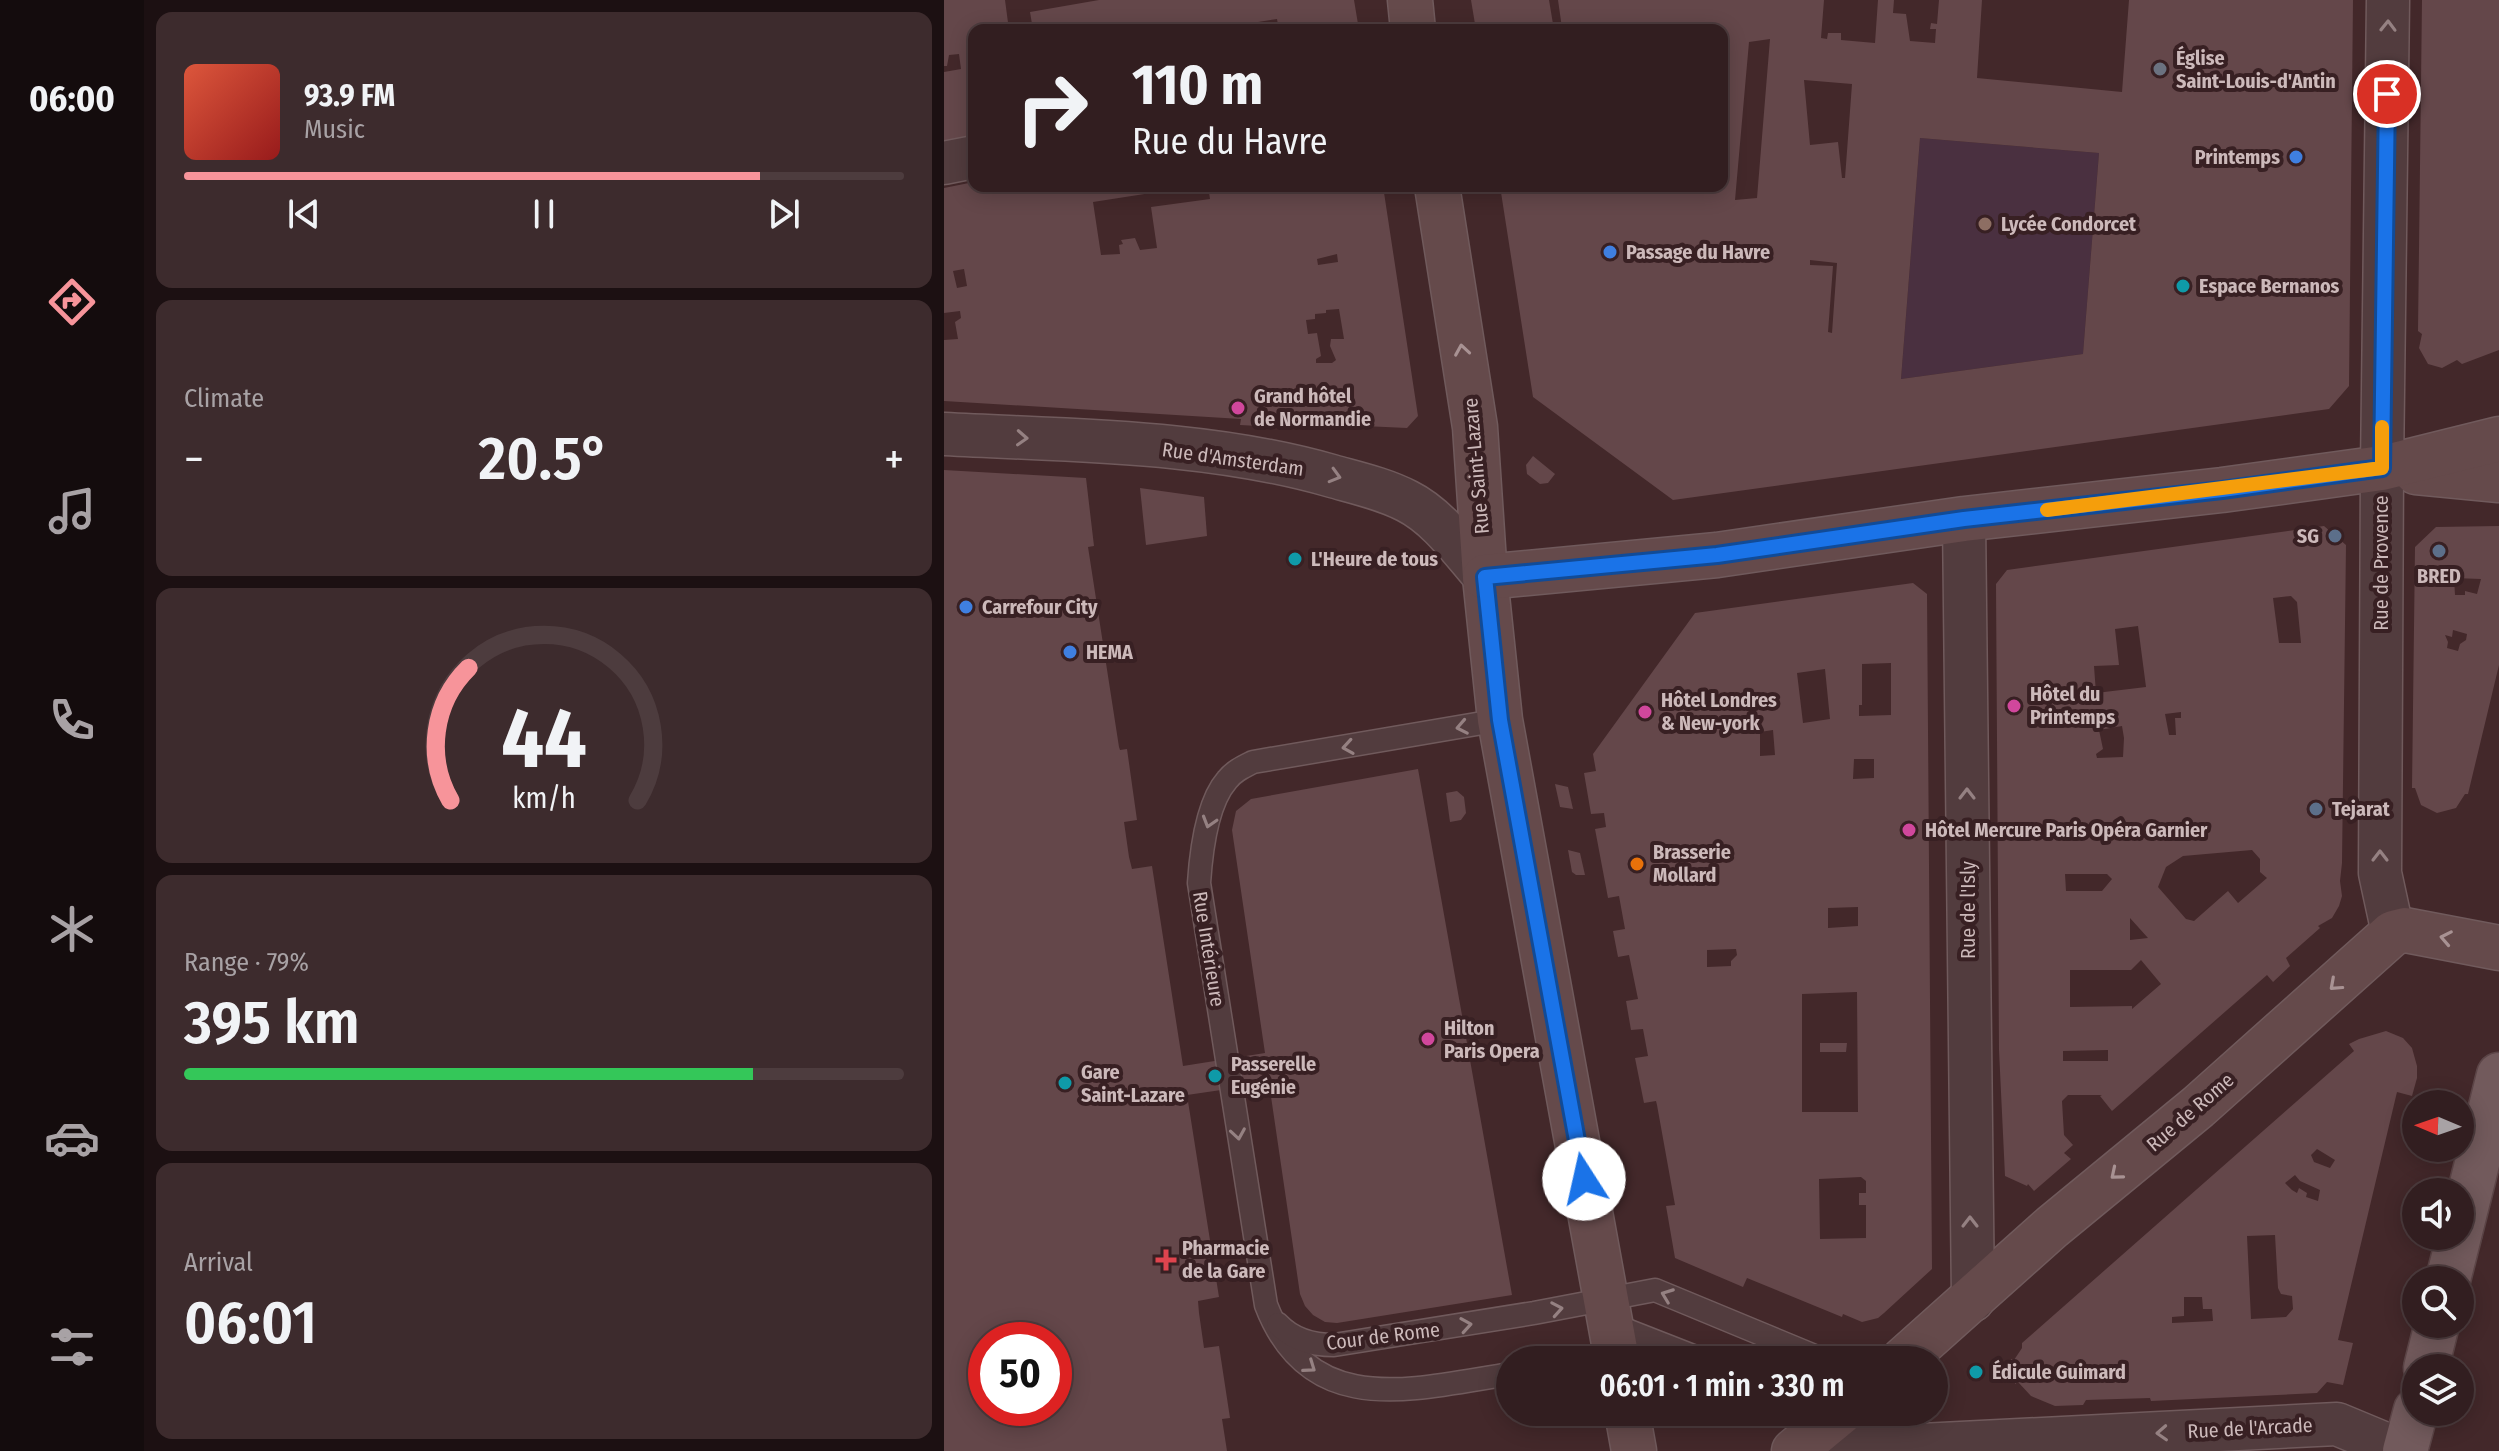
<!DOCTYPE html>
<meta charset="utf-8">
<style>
:root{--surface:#321e20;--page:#3d2b2d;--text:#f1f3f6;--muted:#a8a2a5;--line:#4d3c3e;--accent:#f7949a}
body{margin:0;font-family:"Fira Sans Condensed",sans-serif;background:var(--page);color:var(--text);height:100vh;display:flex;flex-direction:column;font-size:30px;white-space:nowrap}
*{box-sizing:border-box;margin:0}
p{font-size:26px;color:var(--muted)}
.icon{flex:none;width:44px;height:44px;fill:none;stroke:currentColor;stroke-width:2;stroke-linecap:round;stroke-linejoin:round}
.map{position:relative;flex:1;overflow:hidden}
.drawer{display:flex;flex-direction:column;gap:12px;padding:12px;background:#1c1012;width:800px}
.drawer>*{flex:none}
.hud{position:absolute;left:24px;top:24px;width:760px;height:168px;border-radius:16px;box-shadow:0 4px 20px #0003,0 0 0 2px var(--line);background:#321e20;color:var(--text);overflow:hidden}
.needle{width:52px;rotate:272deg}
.tools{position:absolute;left:1458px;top:1090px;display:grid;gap:16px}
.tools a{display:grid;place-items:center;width:72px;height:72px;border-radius:50%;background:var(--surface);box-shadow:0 4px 20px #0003,0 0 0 2px var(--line);font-size:40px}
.speed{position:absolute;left:24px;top:1322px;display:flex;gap:16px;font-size:40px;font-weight:700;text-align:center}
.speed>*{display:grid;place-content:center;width:104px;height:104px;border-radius:50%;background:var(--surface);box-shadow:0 4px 20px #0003,0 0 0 2px var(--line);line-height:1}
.speed .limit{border:12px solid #d22;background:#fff;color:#111}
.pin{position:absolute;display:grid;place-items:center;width:68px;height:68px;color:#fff;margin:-34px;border:4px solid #fff;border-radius:50%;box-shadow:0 2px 8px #0007}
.me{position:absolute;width:88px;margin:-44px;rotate:350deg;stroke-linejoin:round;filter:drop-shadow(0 0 6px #0008)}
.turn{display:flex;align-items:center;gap:28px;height:168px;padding:0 32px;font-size:36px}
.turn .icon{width:104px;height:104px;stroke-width:2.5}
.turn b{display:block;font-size:56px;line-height:68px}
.big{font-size:60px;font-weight:600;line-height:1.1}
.drawer .card{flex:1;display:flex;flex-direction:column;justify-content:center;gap:12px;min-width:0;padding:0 28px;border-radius:16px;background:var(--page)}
.drawer .dial{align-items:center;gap:0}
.dial svg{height:208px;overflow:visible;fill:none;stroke:var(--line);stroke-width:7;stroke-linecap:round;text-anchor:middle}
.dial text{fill:var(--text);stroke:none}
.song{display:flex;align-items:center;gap:24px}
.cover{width:96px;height:96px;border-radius:12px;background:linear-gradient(135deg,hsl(10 70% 55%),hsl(0 70% 35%))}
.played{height:8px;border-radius:4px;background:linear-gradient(90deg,var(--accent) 80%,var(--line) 80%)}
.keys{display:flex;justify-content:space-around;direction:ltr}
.heat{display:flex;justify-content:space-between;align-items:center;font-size:44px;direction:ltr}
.charge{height:12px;border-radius:6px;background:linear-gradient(90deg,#34c759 79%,var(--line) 0)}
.trip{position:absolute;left:552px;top:1346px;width:452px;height:80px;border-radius:40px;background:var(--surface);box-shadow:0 4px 20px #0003,0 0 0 2px var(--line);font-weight:600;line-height:80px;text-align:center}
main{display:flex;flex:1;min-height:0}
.tabs{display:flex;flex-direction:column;width:144px;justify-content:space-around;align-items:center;background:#140c0d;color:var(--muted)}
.tabs .icon{width:56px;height:56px}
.tabs .selected{color:var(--accent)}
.tabs b{font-size:36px;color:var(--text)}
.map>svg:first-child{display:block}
</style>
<main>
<nav class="tabs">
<b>06:00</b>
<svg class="icon selected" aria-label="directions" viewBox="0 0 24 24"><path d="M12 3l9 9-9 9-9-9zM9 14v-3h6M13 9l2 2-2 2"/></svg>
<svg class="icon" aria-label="music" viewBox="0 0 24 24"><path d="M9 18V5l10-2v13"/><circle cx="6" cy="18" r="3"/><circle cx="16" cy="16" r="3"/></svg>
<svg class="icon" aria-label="phone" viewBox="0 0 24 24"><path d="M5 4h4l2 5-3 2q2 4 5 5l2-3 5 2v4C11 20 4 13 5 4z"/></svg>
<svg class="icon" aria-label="climate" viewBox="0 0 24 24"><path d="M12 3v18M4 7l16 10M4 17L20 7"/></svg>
<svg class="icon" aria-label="car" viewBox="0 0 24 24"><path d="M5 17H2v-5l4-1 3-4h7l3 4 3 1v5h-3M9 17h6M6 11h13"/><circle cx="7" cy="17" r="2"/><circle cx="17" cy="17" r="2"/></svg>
<svg class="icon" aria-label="filters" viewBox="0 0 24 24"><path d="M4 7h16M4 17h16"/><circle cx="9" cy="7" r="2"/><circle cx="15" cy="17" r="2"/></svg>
</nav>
<section class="drawer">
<div class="card">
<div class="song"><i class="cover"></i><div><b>93.9 FM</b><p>Music</p></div></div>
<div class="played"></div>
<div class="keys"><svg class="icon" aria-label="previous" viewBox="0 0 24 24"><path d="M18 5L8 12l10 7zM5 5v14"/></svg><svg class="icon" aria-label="pause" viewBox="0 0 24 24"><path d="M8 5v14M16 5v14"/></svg><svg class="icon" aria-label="next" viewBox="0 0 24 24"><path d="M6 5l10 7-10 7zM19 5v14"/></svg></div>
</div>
<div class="card"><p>Climate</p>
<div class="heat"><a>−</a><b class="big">20.5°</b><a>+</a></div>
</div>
<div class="card dial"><svg viewBox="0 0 100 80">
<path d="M14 69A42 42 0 1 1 86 69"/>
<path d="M14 69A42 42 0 0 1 21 18" stroke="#f7949a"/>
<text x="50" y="56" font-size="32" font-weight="700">44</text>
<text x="50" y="72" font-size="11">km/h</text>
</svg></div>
<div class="card"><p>Range · 79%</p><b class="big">395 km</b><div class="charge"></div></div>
<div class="card"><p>Arrival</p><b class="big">06:01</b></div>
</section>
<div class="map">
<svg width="1555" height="1451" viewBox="0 0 1555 1451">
<rect width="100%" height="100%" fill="#43282a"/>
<path fill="#4a3040" d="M 976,138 L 1155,153 L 1139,354 L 957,379 Z"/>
<g fill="#64474a" fill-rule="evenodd">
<path d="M 0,0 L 61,0 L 65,30 L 30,30 L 30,135 L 0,141 L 0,72 L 17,69 L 15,54 L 5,55 L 3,66 L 0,66 Z"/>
<path d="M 155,0 L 410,0 L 415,30 L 335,30 L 333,19 L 314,22 L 316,30 L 89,30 L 86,12 Z"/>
<path d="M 527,0 L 605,0 L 610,30 L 532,30 Z"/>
<path d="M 614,0 L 880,0 L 877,38 L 883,39 L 884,33 L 897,33 L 897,40 L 931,43 L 934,0 L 950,0 L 949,13 L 962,14 L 966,41 L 991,43 L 992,29 L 986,29 L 987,23 L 993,24 L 995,0 L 1038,0 L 1033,78 L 1178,92 L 1185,0 L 1409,0 L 1405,386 L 1385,409 L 729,500 L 589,397 L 556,186 L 778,186 L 778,30 L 621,30 L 618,28 ZM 826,39 L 813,198 L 791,200 L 805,42 ZM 860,80 L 908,84 L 901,178 L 898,178 L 894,142 L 866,145 ZM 976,138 L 1155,153 L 1139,354 L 957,379 ZM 866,260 L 893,263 L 888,333 L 884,332 L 889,266 L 866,265 Z"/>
<path d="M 1478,0 L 1555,0 L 1555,350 L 1518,364 L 1513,360 L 1498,368 L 1484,364 L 1475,348 L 1478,334 L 1474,331 Z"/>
<path d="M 30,182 L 30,186 L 252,186 L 149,202 L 157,255 L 176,254 L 175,245 L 179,244 L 177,240 L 191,238 L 196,250 L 213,248 L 207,207 L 266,199 L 264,186 L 439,186 L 474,416 L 463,428 L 333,422 L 332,427 L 296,425 L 297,419 L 0,401 L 0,340 L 14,339 L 11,322 L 17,318 L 16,311 L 0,313 L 0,188 ZM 393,254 L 394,262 L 374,265 L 373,259 ZM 20,269 L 23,286 L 13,288 L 9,271 ZM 395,309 L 400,339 L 387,339 L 386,346 L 392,360 L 388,363 L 372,363 L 372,359 L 377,356 L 373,333 L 364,334 L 362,320 L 371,319 L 371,314 L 382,313 L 382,310 Z"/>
<path d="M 589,456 L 611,474 L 604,483 L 596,484 L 583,474 L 582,465 Z"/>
<path d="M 0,470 L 142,478 L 150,546 L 144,547 L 175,747 L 176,750 L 183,749 L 193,820 L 180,822 L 185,857 L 188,869 L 208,866 L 239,1066 L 321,1053 L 288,830 L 292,811 L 307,799 L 474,769 L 568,1295 L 393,1323 L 381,1322 L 369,1315 L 361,1306 L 356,1294 L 325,1083 L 243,1095 L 275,1297 L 254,1301 L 255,1313 L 260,1348 L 275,1346 L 286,1418 L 278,1419 L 283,1451 L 0,1451 ZM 42,1340 L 110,1340 L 110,1408 L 42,1408 Z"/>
<path d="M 196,488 L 260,497 L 263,536 L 202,545 Z"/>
<path d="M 1380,526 L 1402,545 L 1398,863 L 1396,881 L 1398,896 L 1395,906 L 1388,918 L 1374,926 L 1376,928 L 1342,958 L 1346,966 L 1329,982 L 1323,975 L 1168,1111 L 1156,1096 L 1158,1095 L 1124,1095 L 1118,1101 L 1120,1135 L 1129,1145 L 1120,1153 L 1127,1159 L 1090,1191 L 1084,1184 L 1083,1186 L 1061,1176 L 1055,1050 L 1052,584 L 1063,570 ZM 1347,596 L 1353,602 L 1357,643 L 1335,643 L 1329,598 ZM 1194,626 L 1202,687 L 1152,693 L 1150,666 L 1175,665 L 1171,629 ZM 1237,712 L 1237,718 L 1231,718 L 1232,735 L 1225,735 L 1221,714 ZM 1178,726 L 1180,738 L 1179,757 L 1153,758 L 1152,754 L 1159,749 L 1155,730 ZM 1308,850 L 1316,859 L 1316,872 L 1323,878 L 1294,903 L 1284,891 L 1250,921 L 1242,919 L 1214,887 L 1222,867 L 1239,856 ZM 1121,874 L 1163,874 L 1168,879 L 1158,891 L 1122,891 ZM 1186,918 L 1204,938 L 1186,940 ZM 1197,960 L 1217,984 L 1188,1009 L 1188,1006 L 1126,1007 L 1126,970 L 1187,970 ZM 1164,1050 L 1164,1061 L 1119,1061 L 1119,1051 Z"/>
<path d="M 1555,526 L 1555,665 L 1524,794 L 1521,794 L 1512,808 L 1493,813 L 1477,805 L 1471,788 L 1468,788 L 1471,547 L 1492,527 ZM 1510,578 L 1537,579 L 1533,594 L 1521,591 L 1521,595 L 1511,595 ZM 1509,630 L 1523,634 L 1522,640 L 1516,644 L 1514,651 L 1503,648 L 1504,642 L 1501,635 L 1508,637 Z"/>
<path d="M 969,583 L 983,594 L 988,1269 L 940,1313 L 934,1318 L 918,1322 L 899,1314 L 898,1317 L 803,1278 L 799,1287 L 731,1258 L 722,1206 L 731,1205 L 713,1105 L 712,1101 L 700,1103 L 691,1058 L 704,1056 L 699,1029 L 687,1030 L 682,1001 L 694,999 L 685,955 L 674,957 L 669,931 L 681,929 L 675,896 L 664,898 L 651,829 L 662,827 L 660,813 L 647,814 L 640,773 L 652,771 L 649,754 L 751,613 ZM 947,663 L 947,715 L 915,716 L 915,705 L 918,705 L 918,664 ZM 881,669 L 886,719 L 859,723 L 853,673 ZM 829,730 L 831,755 L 816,756 L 816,732 ZM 910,759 L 930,759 L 930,778 L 909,779 ZM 914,907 L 914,926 L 884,928 L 884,908 ZM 792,949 L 793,955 L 787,961 L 787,966 L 763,967 L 763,950 ZM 913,992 L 914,1112 L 858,1112 L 858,994 ZM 917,1177 L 922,1181 L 922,1193 L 915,1193 L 915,1205 L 922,1205 L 922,1238 L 876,1239 L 875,1179 Z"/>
<path d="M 611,784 L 624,787 L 629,809 L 616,807 Z"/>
<path d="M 513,791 L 520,797 L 522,813 L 517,820 L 506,822 L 502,793 Z"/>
<path d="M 624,850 L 636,853 L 641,875 L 632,875 L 628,872 Z"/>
<path d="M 1442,1031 L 1459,1038 L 1468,1048 L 1473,1066 L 1473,1078 L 1468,1096 L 1453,1092 L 1419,1235 L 1394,1340 L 1409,1343 L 1399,1385 L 1383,1382 L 1373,1393 L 1207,1401 L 1206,1398 L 1142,1400 L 1139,1405 L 1111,1406 L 1087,1396 L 1074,1382 L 1071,1384 L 1069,1365 L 1066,1364 L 1067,1359 L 1070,1360 L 1078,1348 L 1078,1343 L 1410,1051 L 1405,1044 L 1415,1039 ZM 1373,1149 L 1391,1160 L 1386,1168 L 1370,1162 L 1367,1155 ZM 1351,1175 L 1356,1181 L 1376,1190 L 1374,1201 L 1362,1197 L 1363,1193 L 1355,1188 L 1353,1193 L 1348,1190 L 1341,1183 ZM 1331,1235 L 1334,1288 L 1337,1294 L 1348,1296 L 1349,1309 L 1342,1317 L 1307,1319 L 1303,1236 ZM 1240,1297 L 1258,1297 L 1259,1309 L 1268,1309 L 1269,1321 L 1228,1323 L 1228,1317 L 1240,1316 Z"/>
<path d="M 876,1043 L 903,1043 L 902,1052 L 876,1052 Z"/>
</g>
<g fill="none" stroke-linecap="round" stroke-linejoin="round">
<g stroke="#705a5c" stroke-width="25">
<g id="lane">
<path d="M 556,720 L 309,762 C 299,767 290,771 283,780 C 263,803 257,853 255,883 L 322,1305 C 366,1420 469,1389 566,1374"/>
<path d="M 334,1324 C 349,1340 368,1345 390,1345 L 590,1313 L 711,1290 L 880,1360"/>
<path d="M 667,1324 L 759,1360"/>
</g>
</g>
<g stroke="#705a5c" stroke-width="45">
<g id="street">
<path d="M 1444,0 L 1438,468 L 1436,873 L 1449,933"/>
<path d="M 0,163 L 30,157"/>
<path d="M 0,434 C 129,441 263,440 388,476 C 413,483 440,489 463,501 C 495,517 518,551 541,577"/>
<path d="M 1020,519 L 1029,1300"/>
<path d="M 860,1442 L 938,1447 L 1393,1424 L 1458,1451"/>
</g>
</g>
<g stroke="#705a5c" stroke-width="47">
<g id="secondary">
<path d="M 466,0 L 469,30"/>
<path d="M 493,186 L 531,427 L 541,577 L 556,720 L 673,1360"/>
<path d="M 1472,472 L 1555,480"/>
<path d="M 541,577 L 773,555 L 1020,519 L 1278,490 L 1438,468 L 1555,439"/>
<path d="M 959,1360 L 1108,1227 L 1254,1107 L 1449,933 L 1461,930 L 1555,948"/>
<path d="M 683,1412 L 690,1451"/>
<path d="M 850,1451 L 897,1412"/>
</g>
</g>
<g stroke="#5c4547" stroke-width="47">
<g id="primary">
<path d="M 1516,1232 L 1555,1075"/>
<path d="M 1504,1280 L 1515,1236"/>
<path d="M 1482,1368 L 1493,1324"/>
<path d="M 1461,1451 L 1472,1410"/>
</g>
</g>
<use href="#lane" stroke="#523c3e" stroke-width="22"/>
<use href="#street" stroke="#523c3e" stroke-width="42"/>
<use href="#secondary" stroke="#654a4b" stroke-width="44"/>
<use href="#primary" stroke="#725a5c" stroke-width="44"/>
</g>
<defs><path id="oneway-chevron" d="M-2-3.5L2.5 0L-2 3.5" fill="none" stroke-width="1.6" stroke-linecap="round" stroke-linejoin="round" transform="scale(2)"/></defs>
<g stroke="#958182">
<use href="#oneway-chevron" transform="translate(1444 26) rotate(-89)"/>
<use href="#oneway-chevron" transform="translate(78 438) rotate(3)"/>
<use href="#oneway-chevron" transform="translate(391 476) rotate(16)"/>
<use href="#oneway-chevron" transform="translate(518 727) rotate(169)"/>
<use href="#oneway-chevron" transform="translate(404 747) rotate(171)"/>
<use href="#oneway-chevron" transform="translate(1023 794) rotate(-90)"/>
<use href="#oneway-chevron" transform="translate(265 822) rotate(107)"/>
<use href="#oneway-chevron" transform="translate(1436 856) rotate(-90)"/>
<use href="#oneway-chevron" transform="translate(294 1134) rotate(81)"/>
<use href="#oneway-chevron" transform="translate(1026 1222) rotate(-90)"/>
<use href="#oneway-chevron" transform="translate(723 1295) rotate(-159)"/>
<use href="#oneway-chevron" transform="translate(613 1309) rotate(-10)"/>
<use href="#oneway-chevron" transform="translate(522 1325) rotate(-9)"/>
<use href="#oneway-chevron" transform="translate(366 1367) rotate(35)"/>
<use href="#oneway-chevron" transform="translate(1218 1433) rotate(177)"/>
</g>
<g stroke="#a89293">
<use href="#oneway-chevron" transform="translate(518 350) rotate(-99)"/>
<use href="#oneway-chevron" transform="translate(1502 938) rotate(-169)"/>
<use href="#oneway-chevron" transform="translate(1391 985) rotate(138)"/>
<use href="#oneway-chevron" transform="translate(1172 1174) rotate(140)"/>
</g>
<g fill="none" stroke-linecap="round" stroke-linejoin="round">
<g stroke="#114b97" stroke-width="20">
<path id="route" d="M 640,1179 L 556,720 L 541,577 L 773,555 L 1020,519 L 1278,490 L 1438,468 L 1443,94"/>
</g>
<use href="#route" stroke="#1a73e8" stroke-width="14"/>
<path stroke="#f59e0b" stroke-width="14" d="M 1103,510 L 1438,468 L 1438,427"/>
</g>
<circle fill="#6b7280" stroke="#382023" stroke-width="3" cx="1216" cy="69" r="8"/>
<g fill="#3f7fe0" stroke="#382023" stroke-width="3">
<circle cx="1352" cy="157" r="8"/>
<circle cx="666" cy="252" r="8"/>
<circle cx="22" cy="607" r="8"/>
<circle cx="126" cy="652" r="8"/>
</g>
<circle fill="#8d6e63" stroke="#382023" stroke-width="3" cx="1041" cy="224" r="8"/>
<g fill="#0f9aa8" stroke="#382023" stroke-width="3">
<circle cx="1239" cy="286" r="8"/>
<circle cx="351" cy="559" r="8"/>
<circle cx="271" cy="1076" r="8"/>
<circle cx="121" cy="1083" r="8"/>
<circle cx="1032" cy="1372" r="8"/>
</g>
<g fill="#d1479c" stroke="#382023" stroke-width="3">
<circle cx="294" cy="408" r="8"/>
<circle cx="1070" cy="706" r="8"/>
<circle cx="701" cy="712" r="8"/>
<circle cx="965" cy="830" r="8"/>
<circle cx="484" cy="1039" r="8"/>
</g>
<g fill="#5c6f8a" stroke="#382023" stroke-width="3">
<circle cx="1391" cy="536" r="8"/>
<circle cx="1495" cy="551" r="8"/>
<circle cx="1372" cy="809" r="8"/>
</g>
<circle fill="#e8710a" stroke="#382023" stroke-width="3" cx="693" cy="864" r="8"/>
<path fill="#e0444e" stroke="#382023" stroke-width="3" d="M218 1248h8v8h8v8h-8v8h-8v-8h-8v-8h8z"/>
<g text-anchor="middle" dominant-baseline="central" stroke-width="8" stroke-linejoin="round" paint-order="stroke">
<g font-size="20" font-weight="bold" fill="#ccb9ba" stroke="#382023" text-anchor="start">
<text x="1232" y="58">Église<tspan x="1232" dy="23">Saint-Louis-d'Antin</tspan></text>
<text x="1336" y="157" text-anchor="end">Printemps</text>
<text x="1057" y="224">Lycée Condorcet</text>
<text x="682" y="252">Passage du Havre</text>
<text x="1255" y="286">Espace Bernanos</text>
<text x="310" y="396">Grand hôtel<tspan x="310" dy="23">de Normandie</tspan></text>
<text x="1375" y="536" text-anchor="end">SG</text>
<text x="367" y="559">L'Heure de tous</text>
<text x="1495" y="576" text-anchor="middle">BRED</text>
<text x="38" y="607">Carrefour City</text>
<text x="142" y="652">HEMA</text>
<text x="1086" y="694">Hôtel du<tspan x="1086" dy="23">Printemps</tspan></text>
<text x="717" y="700">Hôtel Londres<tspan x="717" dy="23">&amp; New-york</tspan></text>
<text x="1388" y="809">Tejarat</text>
<text x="981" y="830">Hôtel Mercure Paris Opéra Garnier</text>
<text x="709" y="852">Brasserie<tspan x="709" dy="23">Mollard</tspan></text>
<text x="500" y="1028">Hilton<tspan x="500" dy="23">Paris Opera</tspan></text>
<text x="287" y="1064">Passerelle<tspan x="287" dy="23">Eugénie</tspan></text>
<text x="137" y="1072">Gare<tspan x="137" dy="23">Saint-Lazare</tspan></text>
<text x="238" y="1248">Pharmacie<tspan x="238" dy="23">de la Gare</tspan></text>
<text x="1048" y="1372">Édicule Guimard</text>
</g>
<g font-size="20" fill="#ccb9ba" stroke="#382023">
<text transform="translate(289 459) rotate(8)">Rue d'Amsterdam</text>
<text transform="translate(532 466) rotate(-95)">Rue Saint-Lazare</text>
<text transform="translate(1437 563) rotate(-90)">Rue de Provence</text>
<text transform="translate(1024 910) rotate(-90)">Rue de l'Isly</text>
<text transform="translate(265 949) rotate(81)">Rue Intérieure</text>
<text transform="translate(1246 1112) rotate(-41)">Rue de Rome</text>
<text transform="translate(439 1336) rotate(-7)">Cour de Rome</text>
<text transform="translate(1306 1428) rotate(-3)">Rue de l'Arcade</text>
</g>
</g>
</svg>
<div class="tools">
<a><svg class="needle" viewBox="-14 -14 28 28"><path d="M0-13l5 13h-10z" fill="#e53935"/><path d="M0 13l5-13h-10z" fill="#a8a2a5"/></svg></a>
<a><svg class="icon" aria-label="sound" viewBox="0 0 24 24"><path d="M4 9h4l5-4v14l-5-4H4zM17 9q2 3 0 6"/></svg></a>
<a><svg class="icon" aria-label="search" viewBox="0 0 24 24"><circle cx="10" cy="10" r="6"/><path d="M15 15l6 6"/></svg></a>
<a><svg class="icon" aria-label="layers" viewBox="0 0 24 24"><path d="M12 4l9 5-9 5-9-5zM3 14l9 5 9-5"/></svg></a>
</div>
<div class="speed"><div class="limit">50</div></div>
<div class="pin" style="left:1443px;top:94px;background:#d93025"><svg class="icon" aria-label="arrive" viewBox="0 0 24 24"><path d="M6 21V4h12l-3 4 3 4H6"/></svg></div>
<svg class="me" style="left:640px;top:1179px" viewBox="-20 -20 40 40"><circle r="19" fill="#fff"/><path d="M0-13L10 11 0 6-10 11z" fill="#1a73e8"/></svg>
<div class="trip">06:01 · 1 min · 330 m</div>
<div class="hud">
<div class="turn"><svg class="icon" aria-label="right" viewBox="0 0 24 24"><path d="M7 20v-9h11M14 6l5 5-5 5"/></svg><div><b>110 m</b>Rue du Havre</div></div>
</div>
</div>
</main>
